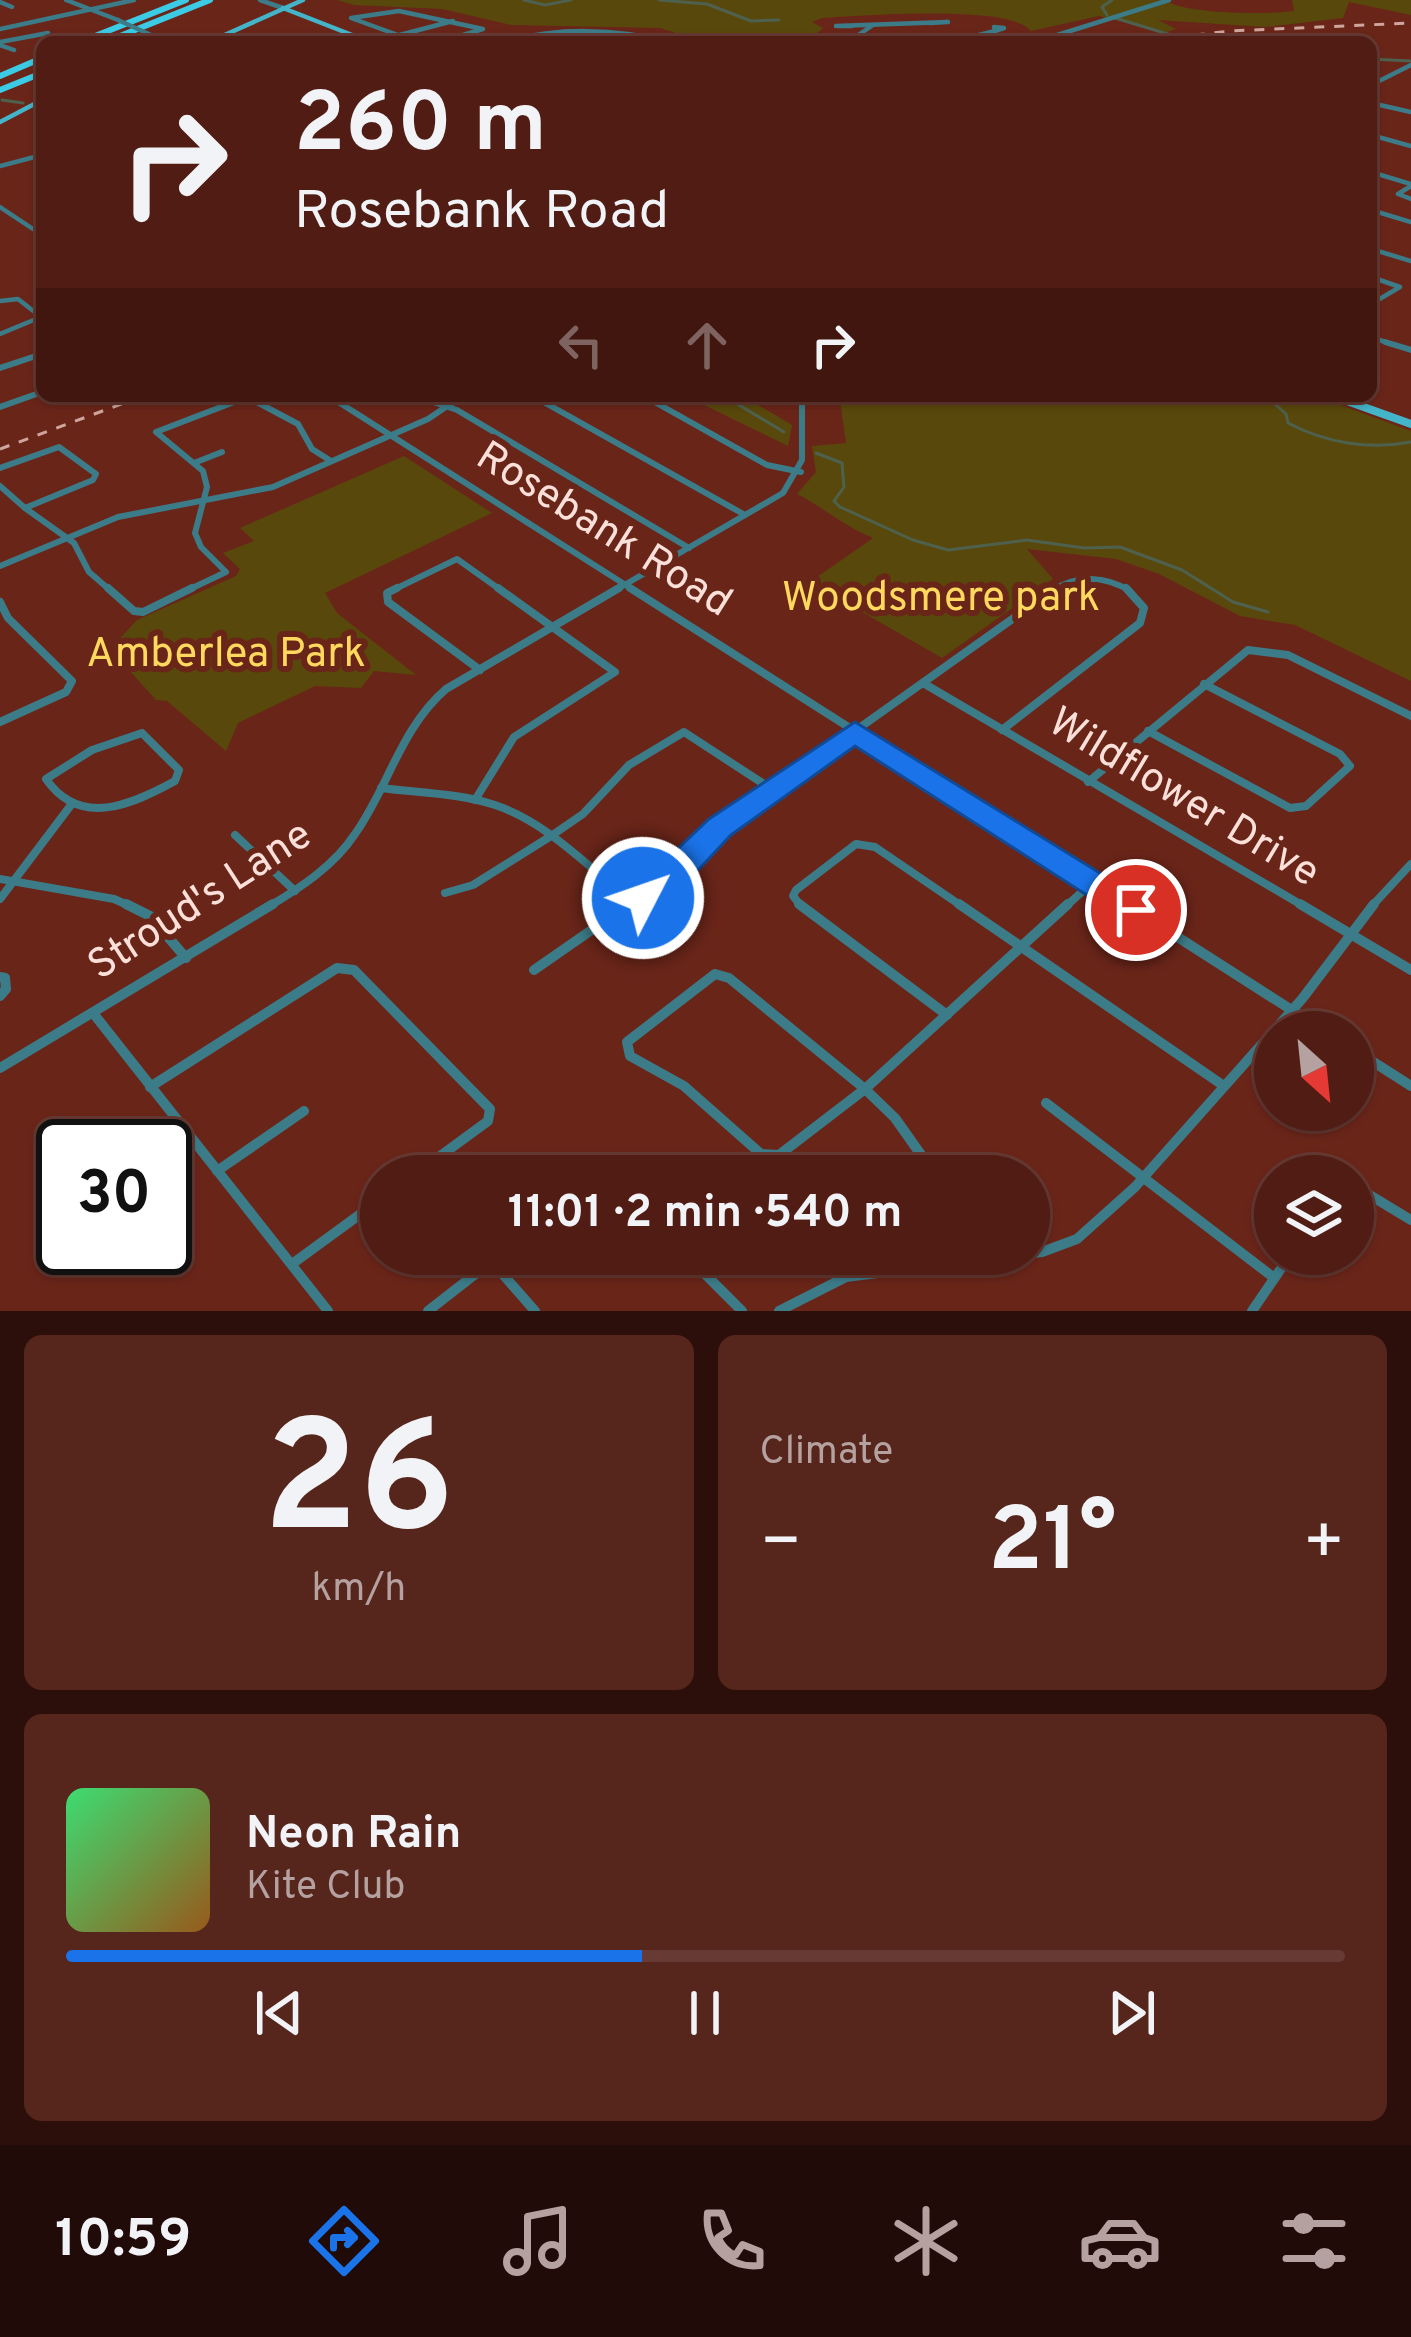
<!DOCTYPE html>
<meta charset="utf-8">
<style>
:root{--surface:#501c13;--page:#56251c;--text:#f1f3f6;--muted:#b4a1a0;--line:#673a33;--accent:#1a73e8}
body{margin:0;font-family:Overpass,sans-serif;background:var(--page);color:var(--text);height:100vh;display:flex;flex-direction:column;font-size:45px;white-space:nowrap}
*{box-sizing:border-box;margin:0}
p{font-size:39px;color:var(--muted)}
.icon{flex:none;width:66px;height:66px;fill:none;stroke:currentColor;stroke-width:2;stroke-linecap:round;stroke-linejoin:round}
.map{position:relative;height:1311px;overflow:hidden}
.sheet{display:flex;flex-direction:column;gap:24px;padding:24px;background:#2c0f0a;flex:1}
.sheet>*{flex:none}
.top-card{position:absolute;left:36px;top:36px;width:1341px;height:366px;border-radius:18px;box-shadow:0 3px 9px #0004,0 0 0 3px var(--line);background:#501c13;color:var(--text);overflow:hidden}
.needle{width:78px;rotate:153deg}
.fabs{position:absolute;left:1254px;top:1011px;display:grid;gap:24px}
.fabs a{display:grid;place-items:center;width:120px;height:120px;border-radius:50%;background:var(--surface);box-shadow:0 3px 9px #0004,0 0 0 3px var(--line);font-size:60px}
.speed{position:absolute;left:36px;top:1119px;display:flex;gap:24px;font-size:60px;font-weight:700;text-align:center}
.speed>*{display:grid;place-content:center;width:156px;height:156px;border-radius:50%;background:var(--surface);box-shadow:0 3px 9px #0004,0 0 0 3px var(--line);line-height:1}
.speed .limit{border:6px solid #111;border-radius:18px;background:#fff;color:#111}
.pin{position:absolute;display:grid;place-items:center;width:102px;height:102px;color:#fff;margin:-51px;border:6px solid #fff;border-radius:50%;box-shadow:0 3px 12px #0007}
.me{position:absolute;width:132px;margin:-66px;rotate:49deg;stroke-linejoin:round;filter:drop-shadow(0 0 9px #0008)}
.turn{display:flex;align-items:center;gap:42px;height:252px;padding:0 60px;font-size:54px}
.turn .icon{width:156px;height:156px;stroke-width:2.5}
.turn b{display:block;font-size:84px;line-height:102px}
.lanes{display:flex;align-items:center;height:114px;padding:0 60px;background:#0003;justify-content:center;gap:60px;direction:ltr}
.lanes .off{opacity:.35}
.big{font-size:90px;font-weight:700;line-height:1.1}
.sheet .widget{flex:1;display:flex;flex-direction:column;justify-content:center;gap:18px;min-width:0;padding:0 42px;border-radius:18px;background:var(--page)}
.sheet .dial{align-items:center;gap:0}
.dial b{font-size:156px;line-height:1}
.song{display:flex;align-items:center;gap:36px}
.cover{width:144px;height:144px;border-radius:18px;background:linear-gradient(135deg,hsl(140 70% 55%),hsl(30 70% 35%))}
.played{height:12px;border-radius:6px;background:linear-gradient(90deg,var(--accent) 45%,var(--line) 45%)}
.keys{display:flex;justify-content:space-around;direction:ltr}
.heat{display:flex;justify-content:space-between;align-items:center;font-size:66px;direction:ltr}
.sheet .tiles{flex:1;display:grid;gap:24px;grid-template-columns:1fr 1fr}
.widget:last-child{grid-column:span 2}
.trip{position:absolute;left:360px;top:1155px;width:690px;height:120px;border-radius:60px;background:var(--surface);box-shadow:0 3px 9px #0004,0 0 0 3px var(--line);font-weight:700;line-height:120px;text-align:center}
.menu{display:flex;height:192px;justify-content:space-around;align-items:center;background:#200b08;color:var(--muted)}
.menu .icon{width:84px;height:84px}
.menu .active{color:var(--accent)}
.menu b{font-size:54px;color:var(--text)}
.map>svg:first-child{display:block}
</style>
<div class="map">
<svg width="1411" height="1311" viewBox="0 0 1411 1311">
<rect width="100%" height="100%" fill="#6a2519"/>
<g fill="#59480b">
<path d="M 337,0 L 1165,0 C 1182,14 1266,15 1294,11 L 1292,0 L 1411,0 L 1411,15 L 1349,2 L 1343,18 L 1265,27 L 1158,20 L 1176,29 L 1167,32 L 1099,16 L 1031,31 C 1011,4 860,16 822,18 L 812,22 L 823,28 L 808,42 L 704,42 L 660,28 L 511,25 L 442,9 L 354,5 Z"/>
<path d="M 698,396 L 743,396 L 792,425 L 788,446 L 702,404 Z"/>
<path d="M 833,396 L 1316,396 L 1411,431 L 1411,681 L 1295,625 L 1240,616 L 1159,574 L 1116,559 L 1027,549 L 1053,579 L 942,658 L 810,582 L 873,538 C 840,524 828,510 797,494 L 816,472 L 812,446 L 846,443 L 840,400 Z"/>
<path d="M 404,456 L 492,513 L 325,593 L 337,613 L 416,675 L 374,671 L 361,688 L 315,686 L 238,723 L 226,751 L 167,701 L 156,700 L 110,649 L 137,620 L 236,576 L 240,569 L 223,553 L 254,541 L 240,528 Z"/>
</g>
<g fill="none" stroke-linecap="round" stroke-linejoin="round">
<g stroke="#4e614e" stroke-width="3">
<path d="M 524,0 L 545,5 L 571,0"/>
<path d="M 659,0 L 707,4 L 751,21 L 779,20"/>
<path d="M 1107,15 L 1102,7 L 1112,0"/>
<path d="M 1115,18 L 1171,35"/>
<path d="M 1190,39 L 1205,42"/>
<path d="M 1261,42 L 1276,42"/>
<path d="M 1371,59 L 1411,61"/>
<path d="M 2,100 L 23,103"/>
<path d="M 42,115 L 35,118 L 42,120"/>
<path d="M 42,124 L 36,126 L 42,128"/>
<path d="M 724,396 L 784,432"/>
<path d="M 1266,396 L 1286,414 L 1288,423 C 1326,443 1369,450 1411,442"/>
<path d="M 816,453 L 842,463 L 844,487 L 834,501 L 840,507 L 913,540 L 948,550 L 1027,540 L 1084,548 L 1120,547 L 1182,570 L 1233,602 L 1268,612"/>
</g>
<g stroke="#3c7c89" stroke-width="4.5">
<path d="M 66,0 L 118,20"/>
<path d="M 260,0 L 283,8"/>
<path d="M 0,2 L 12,7"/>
<path d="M 852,26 L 836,26 L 948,22 L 930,23"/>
<path d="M 994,27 L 1004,28 L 995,31 Z"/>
<path d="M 0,29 L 134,0"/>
<path d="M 0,42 L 48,33"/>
<path d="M 373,42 L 453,21"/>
<path d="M 417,42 L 351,18 L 399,11 L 483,29 L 440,42"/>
<path d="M 504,42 C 556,27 616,28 669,42"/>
<path d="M 588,42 L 594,32"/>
<path d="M 848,42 L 873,25"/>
<path d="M 921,42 L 917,39 L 929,42"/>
<path d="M 951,42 L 995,31"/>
<path d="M 1035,42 L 1169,0"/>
<path d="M 0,45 L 14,50"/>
<path d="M 1371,85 L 1411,65"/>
<path d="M 1371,103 L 1411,112"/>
<path d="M 1371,135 L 1411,146"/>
<path d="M 0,166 L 42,155"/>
<path d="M 1371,172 L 1411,184"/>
<path d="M 1411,186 L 1398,194 L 1411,199"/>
<path d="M 0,207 L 42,235"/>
<path d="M 1371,210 L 1411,222"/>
<path d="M 1371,249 L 1411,261"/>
<path d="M 1371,277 L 1400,287 L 1371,304"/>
<path d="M 0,301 L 18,299 L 41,317 L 0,334"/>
<path d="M 1371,337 L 1394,345"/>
</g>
<g stroke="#3c7c89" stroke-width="6">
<path d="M 1385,342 L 1411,350"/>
<path d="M 0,368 L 42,354"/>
<path d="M 329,396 L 635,591"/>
<path d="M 416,396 L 457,410 L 689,548"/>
<path d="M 533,396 L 745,515"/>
<path d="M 644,396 L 767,465 L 801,472"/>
<path d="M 0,407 L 42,392"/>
<path d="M 194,463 L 222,452"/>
<path d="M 0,468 L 59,447 L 96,474 L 93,480 L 25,508 L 0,486"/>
<path d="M 25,508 L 74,543 L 89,572 L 111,591"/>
<path d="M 0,566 L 118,517 L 273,487 L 428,419 L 462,396"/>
<path d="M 186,591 L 226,572 L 201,547 L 195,533 L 207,487 L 203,471 L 156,432 L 247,397 L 298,424 L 312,449 L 331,461"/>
<path d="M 391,591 L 457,559 L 502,591"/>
<path d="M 614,591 L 783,493 L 802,460 L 802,396"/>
<path d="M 1052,591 C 1076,574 1106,576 1130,591"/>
</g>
<g stroke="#3c7c89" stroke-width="8">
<path d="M 108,588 L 134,611 L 143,612 L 192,588"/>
<path d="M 397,588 L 387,593 L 388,602 L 480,670"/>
<path d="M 630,588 L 1131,907"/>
<path d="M 0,602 L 8,618 L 72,681 L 66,692 L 0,722"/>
<path d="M 923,683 L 1305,907"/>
<path d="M 1002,730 L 1140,623 L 1144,608 L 1126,588"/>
<path d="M 1148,731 L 1290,808 L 1306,806 L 1350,766 L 1340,754 L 1204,684"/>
<path d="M 142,733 L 179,770 L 175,781 C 131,805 80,828 46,779 L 92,750 Z"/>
<path d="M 1088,782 L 1248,650 L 1288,655 L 1411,716"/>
<path d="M 381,788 C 419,793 458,793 495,805 C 549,823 591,870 635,904"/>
<path d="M 475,800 L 514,737 L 615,672 L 498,588"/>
<path d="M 235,835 L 295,891"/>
<path d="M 0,879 L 114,899 L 132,907"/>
<path d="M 445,893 L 473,885 L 551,836 L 583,814 L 629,765 L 684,732 L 773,790"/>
<path d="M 0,899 L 71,805"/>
<path d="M 268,907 C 300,888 334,866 355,834 C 389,786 400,729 446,689 L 619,588"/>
<path d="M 625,907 L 675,873 L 720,827 L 1056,588"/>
<path d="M 802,907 L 793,896 L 796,890 L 856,844 L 875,847 L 963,907"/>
<path d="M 1065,907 L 1092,883"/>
<path d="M 1371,907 L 1411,864"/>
</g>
<g stroke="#3c7c89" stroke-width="10">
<path d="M 126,904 L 150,916 L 186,958"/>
<path d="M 799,904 L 947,1015"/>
<path d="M 959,904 L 1224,1086"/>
<path d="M 1126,904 L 1326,1032"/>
<path d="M 1300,904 L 1411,970"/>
<path d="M 534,970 L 629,904"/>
<path d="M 715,974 L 729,978 L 865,1089 L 779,1155 L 761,1154 L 684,1086 L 630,1056 L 627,1042 Z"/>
<path d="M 0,977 L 5,978 L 6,989 L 0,996"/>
<path d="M 93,1013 L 328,1311"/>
<path d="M 1353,1049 L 1411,1086"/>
<path d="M 0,1068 L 273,904"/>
<path d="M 150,1087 L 337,968 L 354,970 L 490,1109 L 488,1121 L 413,1176"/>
<path d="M 865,1089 L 895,1118 L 936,1176"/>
<path d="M 865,1089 L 1068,904"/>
<path d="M 1046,1103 L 1273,1277"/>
<path d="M 217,1171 L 304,1111"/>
<path d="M 1353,1185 L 1411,1220"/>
<path d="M 685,1254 L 742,1311"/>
<path d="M 492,1262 L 535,1311"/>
<path d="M 292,1264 L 381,1199"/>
<path d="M 428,1311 L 501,1254"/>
<path d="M 779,1311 L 846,1277 L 1042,1252 L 1077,1239 L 1135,1187 L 1302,999 L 1374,904"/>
<path d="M 1252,1311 L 1291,1254"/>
</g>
<g stroke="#44b4c9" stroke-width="4.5">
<path d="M 283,8 L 370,42"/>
<path d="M 209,42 L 303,0"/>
<path d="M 0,122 L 42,100"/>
</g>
<path stroke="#44b4c9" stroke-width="8" d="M 1333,396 L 1411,424"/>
<g stroke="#3bcbe4" stroke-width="6">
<path d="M 80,42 L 186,0"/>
<path d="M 105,42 L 210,0"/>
<path d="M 0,76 L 42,58"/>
<path d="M 0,90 L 42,73"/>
</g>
<g stroke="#cea69e" stroke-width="3" stroke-dasharray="10 10" stroke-linecap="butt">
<path d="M 1135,42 L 1230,31 L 1411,23"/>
<path d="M 0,449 L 143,396"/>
</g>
<path stroke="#3c7c89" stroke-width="4.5" d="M 118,20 L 151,35"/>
</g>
<path fill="#1a73e8" stroke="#114b97" stroke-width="3" d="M 855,722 L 1147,902 L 1152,910 L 1147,919 L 1136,923 L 1124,919 L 855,746 L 731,835 L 687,882 L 655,907 L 643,910 L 631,907 L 626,898 L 709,819 Z"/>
<g text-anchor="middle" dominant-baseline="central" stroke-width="12" stroke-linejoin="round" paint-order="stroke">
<g font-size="42" fill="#fbe0da" stroke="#6a2519">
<text transform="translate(603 531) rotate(32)">Rosebank Road</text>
<text transform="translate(1183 799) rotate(31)">Wildflower Drive</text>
<text transform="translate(201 902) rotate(-33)">Stroud's Lane</text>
</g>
<g font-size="42" fill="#ffd95e" stroke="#6a2519">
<text x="941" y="599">Woodsmere park</text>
<text x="226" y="655">Amberlea Park</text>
</g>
</g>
</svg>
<div class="fabs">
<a><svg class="needle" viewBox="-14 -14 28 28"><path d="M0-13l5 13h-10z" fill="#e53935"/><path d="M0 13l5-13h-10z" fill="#b4a1a0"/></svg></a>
<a><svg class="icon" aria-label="layers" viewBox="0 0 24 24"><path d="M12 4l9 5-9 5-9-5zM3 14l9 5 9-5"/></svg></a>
</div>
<div class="speed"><div class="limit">30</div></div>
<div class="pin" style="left:1136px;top:910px;background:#d93025"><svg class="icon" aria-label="arrive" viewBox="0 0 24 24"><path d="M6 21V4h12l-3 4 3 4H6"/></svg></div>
<svg class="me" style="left:643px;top:898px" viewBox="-20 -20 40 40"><circle r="17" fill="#1a73e8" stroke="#fff" stroke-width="3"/><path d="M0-11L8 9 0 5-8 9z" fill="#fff"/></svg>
<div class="trip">11:01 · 2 min · 540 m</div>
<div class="top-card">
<div class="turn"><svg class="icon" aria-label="right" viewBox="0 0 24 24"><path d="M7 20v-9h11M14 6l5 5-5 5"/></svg><div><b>260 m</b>Rosebank Road</div></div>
<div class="lanes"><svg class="icon off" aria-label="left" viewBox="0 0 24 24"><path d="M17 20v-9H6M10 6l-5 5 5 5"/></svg><svg class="icon off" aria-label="ahead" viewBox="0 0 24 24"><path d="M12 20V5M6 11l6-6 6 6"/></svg><svg class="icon" aria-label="right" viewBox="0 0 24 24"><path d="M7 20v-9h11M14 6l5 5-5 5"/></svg></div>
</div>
</div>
<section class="sheet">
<div class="tiles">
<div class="widget dial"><b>26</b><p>km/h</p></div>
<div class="widget"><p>Climate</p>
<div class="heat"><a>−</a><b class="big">21°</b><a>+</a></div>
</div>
<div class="widget">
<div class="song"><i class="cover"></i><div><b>Neon Rain</b><p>Kite Club</p></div></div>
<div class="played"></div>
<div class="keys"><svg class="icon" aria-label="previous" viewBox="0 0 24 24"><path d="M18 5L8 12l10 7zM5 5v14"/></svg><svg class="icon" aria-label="pause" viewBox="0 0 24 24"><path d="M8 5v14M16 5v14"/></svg><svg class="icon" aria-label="next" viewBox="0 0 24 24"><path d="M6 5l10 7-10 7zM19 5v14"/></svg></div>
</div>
</div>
</section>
<nav class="menu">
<b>10:59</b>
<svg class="icon active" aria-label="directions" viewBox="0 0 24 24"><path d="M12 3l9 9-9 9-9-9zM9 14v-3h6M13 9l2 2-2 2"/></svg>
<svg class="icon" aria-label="music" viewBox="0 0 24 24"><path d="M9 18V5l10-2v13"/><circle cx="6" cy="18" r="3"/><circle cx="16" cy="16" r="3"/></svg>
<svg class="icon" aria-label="phone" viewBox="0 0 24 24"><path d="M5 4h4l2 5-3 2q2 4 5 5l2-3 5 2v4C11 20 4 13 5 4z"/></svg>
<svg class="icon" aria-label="climate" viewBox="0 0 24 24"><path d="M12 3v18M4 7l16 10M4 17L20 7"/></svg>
<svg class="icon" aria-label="car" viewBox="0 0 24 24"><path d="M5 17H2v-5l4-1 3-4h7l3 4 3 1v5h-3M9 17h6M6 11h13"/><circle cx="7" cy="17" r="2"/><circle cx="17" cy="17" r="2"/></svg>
<svg class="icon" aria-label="filters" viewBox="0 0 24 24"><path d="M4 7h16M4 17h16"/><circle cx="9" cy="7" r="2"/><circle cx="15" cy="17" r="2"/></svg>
</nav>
